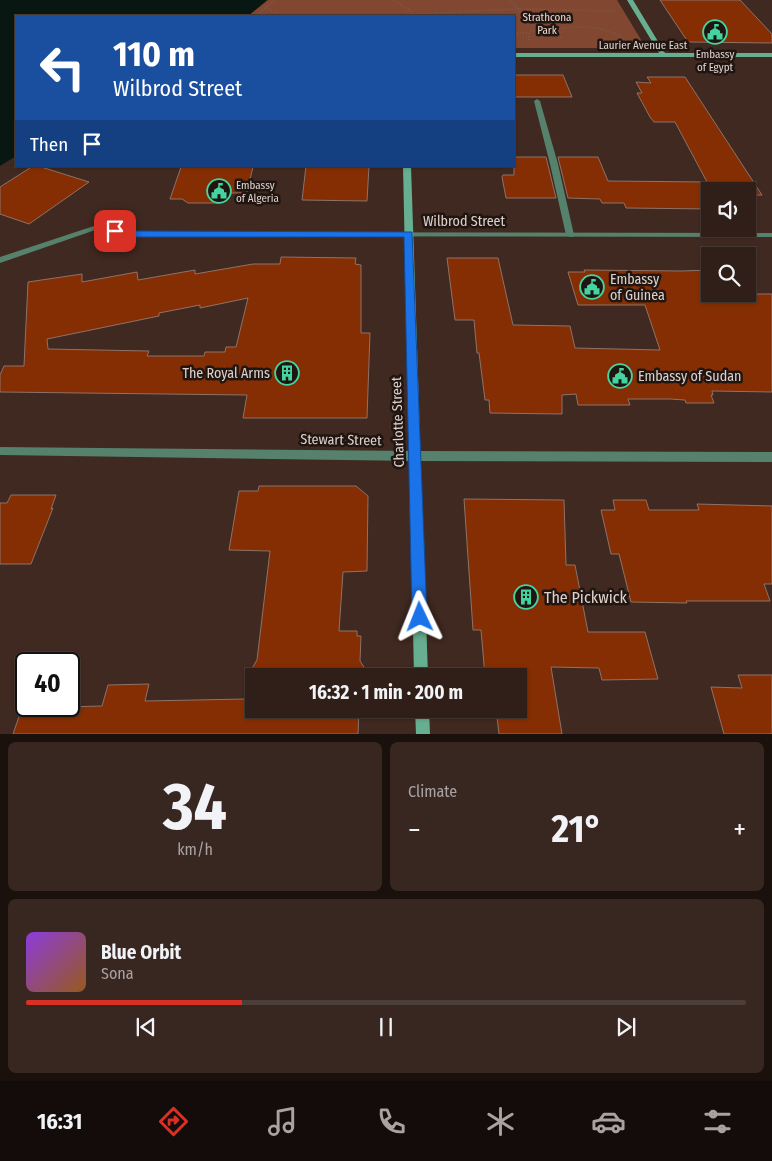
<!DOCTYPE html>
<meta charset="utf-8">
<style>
:root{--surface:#301f18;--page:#382721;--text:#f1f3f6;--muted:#a8a2a2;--line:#4b3d37;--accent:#d93025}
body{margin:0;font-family:"Fira Sans Condensed",sans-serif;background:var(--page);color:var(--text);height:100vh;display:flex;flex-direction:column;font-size:19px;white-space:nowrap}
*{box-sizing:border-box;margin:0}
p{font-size:16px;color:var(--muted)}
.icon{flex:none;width:28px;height:28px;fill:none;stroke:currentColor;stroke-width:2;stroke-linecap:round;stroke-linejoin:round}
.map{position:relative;height:734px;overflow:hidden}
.drawer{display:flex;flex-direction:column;gap:8px;padding:8px;background:#1a110d;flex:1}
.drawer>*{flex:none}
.top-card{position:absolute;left:15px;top:15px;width:500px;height:152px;border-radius:0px;box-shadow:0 1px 4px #0004,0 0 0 1px var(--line);background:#1a4fa0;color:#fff;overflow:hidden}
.fabs{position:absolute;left:701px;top:182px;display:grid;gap:10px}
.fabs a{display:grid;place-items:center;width:55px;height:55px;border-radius:0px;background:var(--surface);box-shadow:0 1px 4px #0004,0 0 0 1px var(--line);font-size:25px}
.speed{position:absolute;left:15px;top:652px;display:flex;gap:10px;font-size:25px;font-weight:700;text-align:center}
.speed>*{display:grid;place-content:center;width:65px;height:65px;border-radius:50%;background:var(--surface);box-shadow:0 1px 4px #0004,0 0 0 1px var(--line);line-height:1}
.speed .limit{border:2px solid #111;border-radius:8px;background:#fff;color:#111}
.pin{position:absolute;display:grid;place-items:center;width:42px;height:42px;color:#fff;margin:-21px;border-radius:10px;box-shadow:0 2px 8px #0006}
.me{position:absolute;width:55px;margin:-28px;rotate:358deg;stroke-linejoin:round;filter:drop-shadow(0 0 4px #0008)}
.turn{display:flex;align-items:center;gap:18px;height:105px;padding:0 15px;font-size:22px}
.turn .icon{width:65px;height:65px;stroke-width:2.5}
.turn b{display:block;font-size:35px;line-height:42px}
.then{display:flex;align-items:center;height:48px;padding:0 15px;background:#0003;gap:10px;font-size:19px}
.big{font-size:38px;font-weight:700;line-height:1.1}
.drawer .widget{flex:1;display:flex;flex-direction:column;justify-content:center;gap:8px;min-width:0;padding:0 18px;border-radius:8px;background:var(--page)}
.drawer .dial{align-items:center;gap:0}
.dial b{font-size:65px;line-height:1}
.song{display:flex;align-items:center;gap:15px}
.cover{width:60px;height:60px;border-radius:8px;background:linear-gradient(135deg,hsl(270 70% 55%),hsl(30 70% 35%))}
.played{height:5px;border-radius:2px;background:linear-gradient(90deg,var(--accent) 30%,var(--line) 30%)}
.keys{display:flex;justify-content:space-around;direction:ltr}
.heat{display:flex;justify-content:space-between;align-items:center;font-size:28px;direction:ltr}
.drawer .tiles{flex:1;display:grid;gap:8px;grid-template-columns:1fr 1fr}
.widget:last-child{grid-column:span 2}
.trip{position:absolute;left:245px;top:668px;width:282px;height:50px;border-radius:0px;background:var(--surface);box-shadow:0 1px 4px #0004,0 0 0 1px var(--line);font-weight:700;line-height:50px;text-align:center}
.dock{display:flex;height:80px;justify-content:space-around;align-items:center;background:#130c0a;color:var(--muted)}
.dock .icon{width:35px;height:35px}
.dock .current{color:var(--accent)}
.dock b{font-size:22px;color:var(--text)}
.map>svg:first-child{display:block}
</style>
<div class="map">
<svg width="772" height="734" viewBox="0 0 772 734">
<rect width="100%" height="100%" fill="#402920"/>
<path fill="#814731" d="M 268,0 L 617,0 L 646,48 L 514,48 L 514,16 L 248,16 Z"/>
<path fill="#081711" d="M 0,0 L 267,0 L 248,16 L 16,16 L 16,156 L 0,166 Z"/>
<g fill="#862e03" stroke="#8e7268" fill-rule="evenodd">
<path d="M 660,0 L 740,0 L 772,34 L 772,43 L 688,42 Z"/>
<path d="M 514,75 L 563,75 L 572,97 L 514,97 Z"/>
<path d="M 647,77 L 685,77 L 762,195 L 748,195 L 748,191 L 713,191 L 710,187 L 710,209 L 626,208 L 624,203 L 602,203 L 600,199 L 568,198 L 558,157 L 598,157 L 608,181 L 707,182 L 675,122 L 654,122 L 650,117 L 637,93 L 642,93 L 636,82 L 651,83 Z"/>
<path d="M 514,157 L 546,157 L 556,198 L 506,198 L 502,177 L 503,175 L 514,175 Z"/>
<path d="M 33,166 L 38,166 L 89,182 L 29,224 L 0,214 L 0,187 Z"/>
<path d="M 200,166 L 253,167 L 247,192 L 245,193 L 224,193 L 220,203 L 188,203 L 182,199 L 170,199 L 181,167 Z"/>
<path d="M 306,166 L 369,166 L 367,201 L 302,200 Z"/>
<path d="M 281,257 L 356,258 L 355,264 L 361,265 L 361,333 L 370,333 L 367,418 L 243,418 L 247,395 L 0,392 L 0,375 L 4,366 L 24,366 L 28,282 L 82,274 L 82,282 L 137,272 L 138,280 L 195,270 L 195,274 L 253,264 L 280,264 ZM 248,298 L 236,347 L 226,347 L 225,352 L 205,352 L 204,356 L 147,356 L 149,351 L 48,349 L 47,339 L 159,316 L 159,313 L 200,305 L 200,308 Z"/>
<path d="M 447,258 L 498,258 L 513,325 L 570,326 L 575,348 L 660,350 L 645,305 L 578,305 L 568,272 L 585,272 L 584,270 L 682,271 L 710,270 L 710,294 L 772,294 L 772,392 L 712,391 L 713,395 L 711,395 L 714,403 L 686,403 L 685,400 L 670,399 L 628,399 L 630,405 L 578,405 L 576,394 L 562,395 L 562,414 L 490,413 L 489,400 L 485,400 L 479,353 L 477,353 L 474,320 L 455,320 Z"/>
<path d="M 259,486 L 356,486 L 368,496 L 367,571 L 343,572 L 339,631 L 357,631 L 357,636 L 361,636 L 360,661 L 370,676 L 254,676 L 254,709 L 359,709 L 358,734 L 13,734 L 22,708 L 102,706 L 108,685 L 149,684 L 145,701 L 246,699 L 251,670 L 257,660 L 270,551 L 229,550 L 239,491 L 258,491 Z"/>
<path d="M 11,495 L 56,495 L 51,509 L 53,508 L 31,564 L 0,564 L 0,503 L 7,503 Z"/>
<path d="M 464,499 L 564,500 L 566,565 L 575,565 L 588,632 L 645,632 L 658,679 L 602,680 L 599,668 L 551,667 L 562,734 L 499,734 L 496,709 L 519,709 L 519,676 L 485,676 L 481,630 L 473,630 Z"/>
<path d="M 613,500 L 646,500 L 649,510 L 699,510 L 697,504 L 772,506 L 772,584 L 764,584 L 770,601 L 686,601 L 687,603 L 631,602 L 619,554 L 611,554 L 601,510 L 615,510 Z"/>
<path d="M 738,675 L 772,675 L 772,734 L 724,734 L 711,687 L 742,688 Z"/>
</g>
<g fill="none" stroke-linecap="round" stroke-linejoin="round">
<g stroke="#7d6961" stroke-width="2" stroke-dasharray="0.5 2.5" stroke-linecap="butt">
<path d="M 393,0 L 413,13"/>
<path d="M 510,0 L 536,29"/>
<path d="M 266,8 L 283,16"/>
<path d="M 255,16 L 275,0"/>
<path d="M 377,16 L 518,9 L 616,11"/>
<path d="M 550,30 C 576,26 600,24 623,38"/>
<path d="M 514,33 L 528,33"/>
<path d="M 529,40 L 529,32 C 542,28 553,28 562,39"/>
</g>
<g fill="#55816d" fill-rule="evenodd">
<path d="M 537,99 L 540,101 L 558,164 L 574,235 L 573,237 L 570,237 L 566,235 L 550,164 L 534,101 Z"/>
<path d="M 94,226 L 100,226 L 101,228 L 0,263 L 0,257 Z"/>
</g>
<g fill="#55816d" fill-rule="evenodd">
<path d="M 94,226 L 133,232 L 772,233 L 772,237 L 133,236 L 94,230 Z"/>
<path d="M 0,447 L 415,451 L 772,452 L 772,462 L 415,461 L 0,455 Z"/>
</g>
<g fill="#66af90" fill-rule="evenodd">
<path d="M 627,0 L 633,0 L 665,53 L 772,53 L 772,57 L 514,57 L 514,53 L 659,53 Z"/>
<path d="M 403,166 L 411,166 L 428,676 L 414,676 Z"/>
<path d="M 415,709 L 429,709 L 430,734 L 416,734 Z"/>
</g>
</g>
<path fill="#1a73e8" stroke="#114b97" d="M 115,228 L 133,231 L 412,232 L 427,617 L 425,622 L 420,624 L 414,622 L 412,617 L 404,237 L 133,237 L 112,233 L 110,231 Z"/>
<defs>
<g id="civic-ring" transform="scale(1.25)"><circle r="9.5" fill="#1f1511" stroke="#44d49f" stroke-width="1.5"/><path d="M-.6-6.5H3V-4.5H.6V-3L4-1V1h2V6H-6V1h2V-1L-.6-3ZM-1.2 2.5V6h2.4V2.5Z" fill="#44d49f"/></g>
<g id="building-ring" transform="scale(1.25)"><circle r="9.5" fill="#1f1511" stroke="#44d49f" stroke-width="1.5"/><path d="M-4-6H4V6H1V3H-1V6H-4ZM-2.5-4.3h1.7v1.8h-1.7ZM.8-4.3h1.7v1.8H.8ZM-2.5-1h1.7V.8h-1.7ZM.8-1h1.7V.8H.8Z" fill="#44d49f"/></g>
</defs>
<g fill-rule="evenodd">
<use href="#civic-ring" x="715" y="32"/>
<use href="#civic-ring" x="219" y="191"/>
<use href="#civic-ring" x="592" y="287"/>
<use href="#building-ring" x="287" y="373"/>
<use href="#civic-ring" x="620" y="376"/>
<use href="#building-ring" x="526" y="597"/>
</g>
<g text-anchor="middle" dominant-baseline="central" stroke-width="5" stroke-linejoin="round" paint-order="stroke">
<g font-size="11" fill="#f2d8cf" stroke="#1f1511">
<text x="547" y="17">Strathcona<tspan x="547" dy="13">Park</tspan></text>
</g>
<g font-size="11" fill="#e0d0cb" stroke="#1f1511">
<text x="643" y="45">Laurier Avenue East</text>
</g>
<g font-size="11" fill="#e0d0cb" stroke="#1f1511">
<text x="715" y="54">Embassy<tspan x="715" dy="13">of Egypt</tspan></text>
<text x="236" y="185" text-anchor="start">Embassy<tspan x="236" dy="13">of Algeria</tspan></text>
</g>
<g font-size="14" fill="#e0d0cb" stroke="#1f1511">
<text x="464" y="221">Wilbrod Street</text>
<text transform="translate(398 422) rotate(-92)">Charlotte Street</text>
<text transform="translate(341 440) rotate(1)">Stewart Street</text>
</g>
<g font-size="14" fill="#e0d0cb" stroke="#1f1511" text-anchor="start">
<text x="610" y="279">Embassy<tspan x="610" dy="16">of Guinea</tspan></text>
<text x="270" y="373" text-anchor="end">The Royal Arms</text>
<text x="638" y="376">Embassy of Sudan</text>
</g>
<g font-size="16" fill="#e0d0cb" stroke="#1f1511" text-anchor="start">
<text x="544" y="597">The Pickwick</text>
</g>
</g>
</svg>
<div class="fabs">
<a><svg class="icon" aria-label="sound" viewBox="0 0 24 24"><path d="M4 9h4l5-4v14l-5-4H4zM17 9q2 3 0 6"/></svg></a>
<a><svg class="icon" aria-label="search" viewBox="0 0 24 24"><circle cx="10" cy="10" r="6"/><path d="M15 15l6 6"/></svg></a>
</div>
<div class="speed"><div class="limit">40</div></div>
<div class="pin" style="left:115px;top:231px;background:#d93025"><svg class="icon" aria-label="arrive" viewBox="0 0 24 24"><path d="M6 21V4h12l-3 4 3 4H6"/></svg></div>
<svg class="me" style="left:420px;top:617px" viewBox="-20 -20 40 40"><path d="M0-17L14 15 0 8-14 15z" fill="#1a73e8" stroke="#fff" stroke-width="4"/></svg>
<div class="trip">16:32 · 1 min · 200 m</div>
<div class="top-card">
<div class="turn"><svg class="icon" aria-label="left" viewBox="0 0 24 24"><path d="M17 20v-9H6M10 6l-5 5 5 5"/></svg><div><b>110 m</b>Wilbrod Street</div></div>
<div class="then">Then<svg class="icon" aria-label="arrive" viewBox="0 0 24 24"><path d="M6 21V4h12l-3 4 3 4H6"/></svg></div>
</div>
</div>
<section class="drawer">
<div class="tiles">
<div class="widget dial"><b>34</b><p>km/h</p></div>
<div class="widget"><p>Climate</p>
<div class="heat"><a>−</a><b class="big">21°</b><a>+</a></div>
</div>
<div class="widget">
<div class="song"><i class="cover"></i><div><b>Blue Orbit</b><p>Sona</p></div></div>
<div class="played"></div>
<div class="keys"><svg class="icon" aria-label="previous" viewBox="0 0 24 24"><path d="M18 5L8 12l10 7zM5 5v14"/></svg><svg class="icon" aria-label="pause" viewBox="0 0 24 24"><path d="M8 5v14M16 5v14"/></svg><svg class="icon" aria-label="next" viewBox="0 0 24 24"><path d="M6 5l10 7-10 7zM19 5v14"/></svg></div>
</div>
</div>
</section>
<nav class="dock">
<b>16:31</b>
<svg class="icon current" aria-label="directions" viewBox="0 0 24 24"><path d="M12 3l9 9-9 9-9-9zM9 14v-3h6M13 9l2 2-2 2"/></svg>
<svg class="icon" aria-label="music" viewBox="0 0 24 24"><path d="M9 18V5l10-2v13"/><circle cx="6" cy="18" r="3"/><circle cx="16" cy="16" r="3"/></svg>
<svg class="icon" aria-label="phone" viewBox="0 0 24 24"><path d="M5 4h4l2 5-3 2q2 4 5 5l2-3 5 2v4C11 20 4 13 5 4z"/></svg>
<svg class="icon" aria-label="climate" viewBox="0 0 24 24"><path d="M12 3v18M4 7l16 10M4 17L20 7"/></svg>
<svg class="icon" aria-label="car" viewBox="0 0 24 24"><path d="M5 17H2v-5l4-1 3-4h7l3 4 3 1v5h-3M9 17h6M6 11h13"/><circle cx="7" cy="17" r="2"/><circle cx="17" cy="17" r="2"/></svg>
<svg class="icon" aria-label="filters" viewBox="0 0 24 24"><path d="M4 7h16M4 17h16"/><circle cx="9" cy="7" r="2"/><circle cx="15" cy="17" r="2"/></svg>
</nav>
